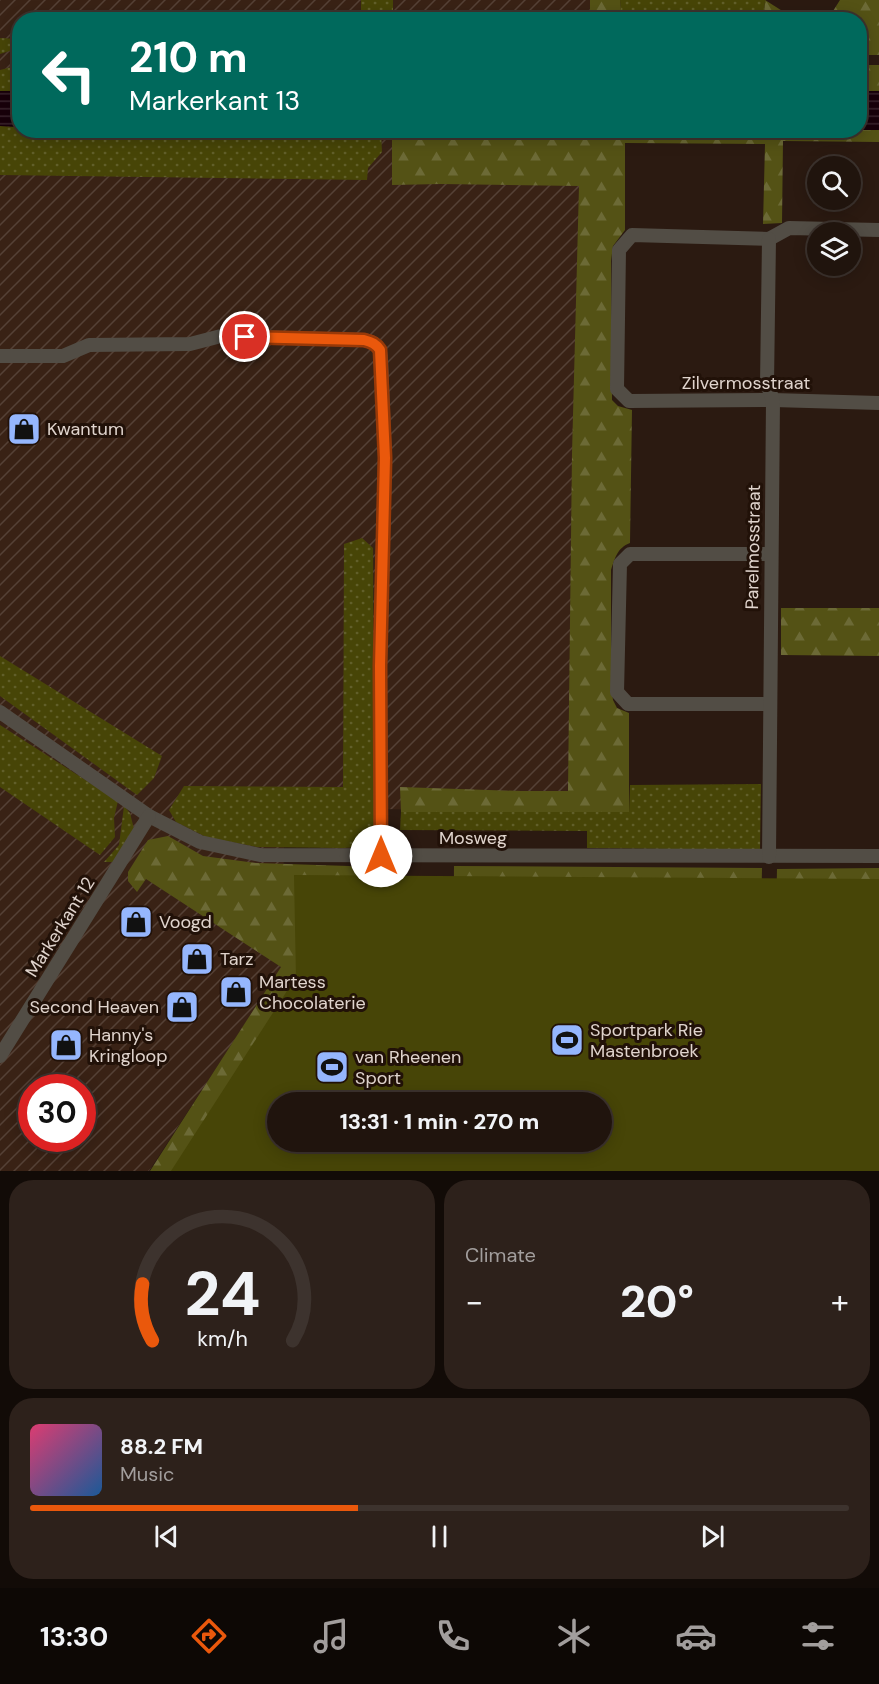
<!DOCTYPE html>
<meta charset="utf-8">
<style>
:root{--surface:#20140d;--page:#2d211b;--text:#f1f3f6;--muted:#a29e9d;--line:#3d332e;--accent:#ea580c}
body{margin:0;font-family:"DM Sans",sans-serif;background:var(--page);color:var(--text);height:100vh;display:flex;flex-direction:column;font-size:22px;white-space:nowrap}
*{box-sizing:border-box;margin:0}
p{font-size:20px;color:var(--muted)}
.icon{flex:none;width:33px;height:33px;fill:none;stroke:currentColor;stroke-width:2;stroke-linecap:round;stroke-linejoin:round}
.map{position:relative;height:1171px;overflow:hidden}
.details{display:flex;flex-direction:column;gap:9px;padding:9px;background:#120b07;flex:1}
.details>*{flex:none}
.hud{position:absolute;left:12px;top:12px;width:855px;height:126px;border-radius:24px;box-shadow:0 3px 15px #0003,0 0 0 2px var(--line);background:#00695c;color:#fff;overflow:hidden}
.controls{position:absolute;left:807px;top:156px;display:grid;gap:12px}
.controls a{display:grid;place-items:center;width:54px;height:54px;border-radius:50%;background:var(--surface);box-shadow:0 3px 15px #0003,0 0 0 2px var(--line);font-size:30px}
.speed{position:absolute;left:18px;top:1074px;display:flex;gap:12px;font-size:30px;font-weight:700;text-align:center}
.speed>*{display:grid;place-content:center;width:78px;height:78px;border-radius:50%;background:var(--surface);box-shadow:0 3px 15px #0003,0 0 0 2px var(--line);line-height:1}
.speed .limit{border:9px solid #d22;background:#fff;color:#111}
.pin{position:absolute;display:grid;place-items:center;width:51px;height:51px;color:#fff;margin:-26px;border:3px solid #fff;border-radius:50%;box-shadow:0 2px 6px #0007}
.me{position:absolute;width:66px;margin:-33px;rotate:0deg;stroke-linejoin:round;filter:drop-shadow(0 0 4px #0008)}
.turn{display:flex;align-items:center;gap:21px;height:126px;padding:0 18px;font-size:27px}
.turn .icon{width:78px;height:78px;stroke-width:2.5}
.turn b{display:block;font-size:42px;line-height:51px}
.big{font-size:45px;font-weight:800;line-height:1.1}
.details .widget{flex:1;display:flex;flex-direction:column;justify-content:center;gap:9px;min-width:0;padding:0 21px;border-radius:24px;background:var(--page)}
.details .dial{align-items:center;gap:0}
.dial svg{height:156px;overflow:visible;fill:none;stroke:var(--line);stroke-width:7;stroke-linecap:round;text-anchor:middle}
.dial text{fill:var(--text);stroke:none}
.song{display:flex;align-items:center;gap:18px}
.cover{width:72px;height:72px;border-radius:9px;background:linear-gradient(135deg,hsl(340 70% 55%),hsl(210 70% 35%))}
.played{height:6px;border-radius:3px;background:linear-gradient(90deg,var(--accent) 40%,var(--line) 40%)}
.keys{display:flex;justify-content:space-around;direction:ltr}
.heat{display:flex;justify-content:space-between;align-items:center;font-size:33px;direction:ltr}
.details .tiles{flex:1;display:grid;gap:9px;grid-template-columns:1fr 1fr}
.widget:last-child{grid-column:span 2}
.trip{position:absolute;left:267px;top:1092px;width:345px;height:60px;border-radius:30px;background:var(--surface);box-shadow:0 3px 15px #0003,0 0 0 2px var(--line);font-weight:800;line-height:60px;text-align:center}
.tabs{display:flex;height:96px;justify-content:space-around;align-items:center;background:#0d0805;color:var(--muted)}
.tabs .icon{width:42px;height:42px}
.tabs .on{color:var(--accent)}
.tabs b{font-size:27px;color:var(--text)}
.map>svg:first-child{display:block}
</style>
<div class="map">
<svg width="879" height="1171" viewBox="0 0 879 1171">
<defs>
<pattern id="industrial-furrows" width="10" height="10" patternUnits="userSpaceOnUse" patternTransform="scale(1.5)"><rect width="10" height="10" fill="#392215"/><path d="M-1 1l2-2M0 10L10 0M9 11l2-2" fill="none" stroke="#554136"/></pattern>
<pattern id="grass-dots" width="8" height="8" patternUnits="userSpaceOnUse" patternTransform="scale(1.5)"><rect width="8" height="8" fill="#474507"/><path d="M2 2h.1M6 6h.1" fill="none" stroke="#615f2a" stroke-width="1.8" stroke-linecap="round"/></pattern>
<pattern id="forest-firs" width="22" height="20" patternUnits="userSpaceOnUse" patternTransform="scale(1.5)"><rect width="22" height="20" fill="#545215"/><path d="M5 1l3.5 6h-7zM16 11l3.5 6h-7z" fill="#6c6a36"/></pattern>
<pattern id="water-rules" width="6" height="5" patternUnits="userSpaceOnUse" patternTransform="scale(1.5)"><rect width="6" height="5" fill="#18000a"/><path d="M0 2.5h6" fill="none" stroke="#39242c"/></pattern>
</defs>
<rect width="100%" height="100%" fill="#2b1a11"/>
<path fill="url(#industrial-furrows)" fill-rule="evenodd" d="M 0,0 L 609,0 L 608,20 L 20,20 L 20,130 L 603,131 L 568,812 L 379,809 L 381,856 L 284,842 L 282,967 L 149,1171 L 0,1171 ZM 32,1088 L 82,1088 L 82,1138 L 32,1138 Z"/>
<g fill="url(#grass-dots)">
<rect x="361" y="0" width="32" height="19"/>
<path d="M 620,0 L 765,0 L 764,19 L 622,19 Z"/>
<path d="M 0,38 L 19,39 L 19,48 L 0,54 Z"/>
<path d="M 19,65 L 19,91 L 0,91 L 0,70 Z"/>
<path d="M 0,126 L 19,127 L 20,130 L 381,131 L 382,152 L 368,168 L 367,180 L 0,175 Z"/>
<path d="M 362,538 L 373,548 L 374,825 L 369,841 L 357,847 L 343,848 L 257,847 L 206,837 L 176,822 L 169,810 L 184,786 L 343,787 L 344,544 Z"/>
<path d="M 0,656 L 162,756 L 154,778 L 137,795 L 0,696 Z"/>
<path d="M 0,725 L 118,801 L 114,818 L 115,837 L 100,855 L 0,787 Z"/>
<path d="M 761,784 L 760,850 L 587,848 L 587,831 L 400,830 L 401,812 L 629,812 L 630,785 Z"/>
<path d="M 124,806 L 130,813 L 134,829 L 114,862 L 104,862 L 119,845 Z"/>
</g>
<g fill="url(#forest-firs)">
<path d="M 590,0 L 620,0 L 622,19 L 590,19 Z"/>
<path d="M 765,0 L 795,19 L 764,19 Z"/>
<path d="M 840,0 L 879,0 L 879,55 L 860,55 L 860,20 L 828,19 Z"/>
<rect x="860" y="65" width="19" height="26"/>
<path d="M 879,130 L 879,142 L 783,141 L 782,223 L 763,224 L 765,144 L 625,143 L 625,230 L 613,246 L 611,261 L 612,400 L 618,406 L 632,410 L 630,543 C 617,548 615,558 611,570 L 611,686 L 613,700 L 617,708 L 629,713 L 629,812 L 401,812 L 400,787 L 521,791 L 568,791 L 572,454 L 579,186 L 441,184 L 392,185 L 392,131 Z"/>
<path d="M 781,608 L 879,608 L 879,656 L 781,655 Z"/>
<path d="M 168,836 L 203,856 L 256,863 L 349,866 C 372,869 370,877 373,898 L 295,1001 L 233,1171 L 150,1171 L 281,967 L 146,879 L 137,892 L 128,881 L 128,872 L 148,840 Z"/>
<path d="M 454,866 L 762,868 L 761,915 L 452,1102 Z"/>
<path d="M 879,868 L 879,916 L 776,915 L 777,869 Z"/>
</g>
<path fill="#474507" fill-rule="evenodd" d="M 294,875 L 879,879 L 879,1171 L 171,1171 L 296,977 ZM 278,1102 L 602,1102 L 602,1142 L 278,1142 Z"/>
<g fill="url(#water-rules)">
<path d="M 0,91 L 19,91 L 19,127 L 0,126 Z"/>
<rect x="860" y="91" width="19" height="39"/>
</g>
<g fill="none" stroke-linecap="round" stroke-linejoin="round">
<g stroke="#524d45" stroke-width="14">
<path d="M 879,230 L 789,228 L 769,239 L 632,235 L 619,250 L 617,389 L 629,401 L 773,400 L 879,403"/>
<path d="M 0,356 L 63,356 L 89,345 L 190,344 L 221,336 L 364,340 C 375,342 380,346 381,358 L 385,458 L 380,666 L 381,856"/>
<path d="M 769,704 L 628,704 L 617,692 L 620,564 L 630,554 L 771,554"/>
<path d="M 0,712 L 149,816 L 200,842 L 260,855 L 879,856"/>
<path d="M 769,857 L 773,400 L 767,384 L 769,239"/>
<path d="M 0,1056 L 149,816"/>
</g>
</g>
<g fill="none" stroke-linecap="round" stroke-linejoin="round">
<g stroke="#983908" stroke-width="15">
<path id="route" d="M 245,337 L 364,340 C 372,342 376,344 380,350 L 385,458 L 380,666 L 381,856"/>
</g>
<use href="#route" stroke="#ea580c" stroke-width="10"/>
</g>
<defs>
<g id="shop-square" transform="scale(1.725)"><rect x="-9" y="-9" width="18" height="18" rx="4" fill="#95b6fd" stroke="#211108"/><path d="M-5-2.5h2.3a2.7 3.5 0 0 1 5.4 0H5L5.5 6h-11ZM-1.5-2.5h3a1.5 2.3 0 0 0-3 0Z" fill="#111"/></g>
<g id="stadium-square" transform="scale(1.725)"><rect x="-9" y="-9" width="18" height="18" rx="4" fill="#95b6fd" stroke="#211108"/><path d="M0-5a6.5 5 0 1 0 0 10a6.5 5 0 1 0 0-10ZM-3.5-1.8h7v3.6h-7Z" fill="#111"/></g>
</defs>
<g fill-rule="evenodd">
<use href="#shop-square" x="24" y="429"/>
<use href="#shop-square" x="136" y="922"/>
<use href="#shop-square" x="197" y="959"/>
<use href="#shop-square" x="236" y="992"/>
<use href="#shop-square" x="182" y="1007"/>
<use href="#stadium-square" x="567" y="1040"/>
<use href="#shop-square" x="66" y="1045"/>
<use href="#stadium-square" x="332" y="1067"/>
</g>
<g text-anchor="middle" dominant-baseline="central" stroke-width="6" stroke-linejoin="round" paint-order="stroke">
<g font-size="18" fill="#e0d4cd" stroke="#211108">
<text x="746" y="383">Zilvermosstraat</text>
<text transform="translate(753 547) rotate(-89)">Parelmosstraat</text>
<text x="473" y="838">Mosweg</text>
<text transform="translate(60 927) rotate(-58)">Markerkant 12</text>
</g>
<g font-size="18" fill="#e0d4cd" stroke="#211108" text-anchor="start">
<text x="47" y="429">Kwantum</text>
<text x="159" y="922">Voogd</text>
<text x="220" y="959">Tarz</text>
<text x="259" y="982">Martess<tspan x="259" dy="21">Chocolaterie</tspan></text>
<text x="159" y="1007" text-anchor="end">Second Heaven</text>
<text x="590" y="1030">Sportpark Rie<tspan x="590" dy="21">Mastenbroek</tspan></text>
<text x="89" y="1035">Hanny's<tspan x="89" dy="21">Kringloop</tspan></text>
<text x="355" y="1057">van Rheenen<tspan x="355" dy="21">Sport</tspan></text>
</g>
</g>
</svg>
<div class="controls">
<a><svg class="icon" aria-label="search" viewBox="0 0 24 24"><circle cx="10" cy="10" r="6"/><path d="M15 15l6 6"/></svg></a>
<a><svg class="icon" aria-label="layers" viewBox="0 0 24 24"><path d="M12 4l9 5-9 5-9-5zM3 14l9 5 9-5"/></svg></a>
</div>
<div class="speed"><div class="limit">30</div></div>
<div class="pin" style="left:245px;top:337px;background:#d93025"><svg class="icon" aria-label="arrive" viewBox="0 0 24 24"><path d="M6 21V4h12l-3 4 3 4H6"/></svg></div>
<svg class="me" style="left:381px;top:856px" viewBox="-20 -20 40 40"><circle r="19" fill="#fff"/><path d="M0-13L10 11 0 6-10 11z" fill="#ea580c"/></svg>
<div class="trip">13:31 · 1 min · 270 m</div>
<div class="hud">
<div class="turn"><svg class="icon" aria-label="left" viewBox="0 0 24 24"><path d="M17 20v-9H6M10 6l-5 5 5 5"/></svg><div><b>210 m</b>Markerkant 13</div></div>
</div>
</div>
<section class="details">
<div class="tiles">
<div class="widget dial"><svg viewBox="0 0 100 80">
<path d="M14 69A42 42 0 1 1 86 69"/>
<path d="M14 69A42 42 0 0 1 9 40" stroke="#ea580c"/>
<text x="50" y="56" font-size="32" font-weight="700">24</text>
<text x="50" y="72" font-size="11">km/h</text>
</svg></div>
<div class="widget"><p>Climate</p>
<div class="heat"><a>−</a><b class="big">20°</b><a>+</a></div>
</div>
<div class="widget">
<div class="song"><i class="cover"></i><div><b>88.2 FM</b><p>Music</p></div></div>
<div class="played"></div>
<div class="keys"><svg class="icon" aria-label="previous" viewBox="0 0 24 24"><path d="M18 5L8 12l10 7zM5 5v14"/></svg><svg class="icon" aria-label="pause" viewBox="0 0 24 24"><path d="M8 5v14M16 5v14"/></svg><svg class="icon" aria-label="next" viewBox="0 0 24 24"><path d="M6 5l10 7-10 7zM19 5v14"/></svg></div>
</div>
</div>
</section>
<nav class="tabs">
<b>13:30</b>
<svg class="icon on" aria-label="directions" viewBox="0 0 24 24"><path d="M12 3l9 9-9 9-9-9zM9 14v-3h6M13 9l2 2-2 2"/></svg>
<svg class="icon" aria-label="music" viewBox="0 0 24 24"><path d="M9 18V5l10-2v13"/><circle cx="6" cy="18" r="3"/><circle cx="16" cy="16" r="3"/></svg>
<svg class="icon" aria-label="phone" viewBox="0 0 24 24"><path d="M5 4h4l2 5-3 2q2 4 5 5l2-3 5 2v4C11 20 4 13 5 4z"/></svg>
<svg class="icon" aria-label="climate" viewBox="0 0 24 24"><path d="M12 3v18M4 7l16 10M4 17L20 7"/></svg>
<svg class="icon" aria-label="car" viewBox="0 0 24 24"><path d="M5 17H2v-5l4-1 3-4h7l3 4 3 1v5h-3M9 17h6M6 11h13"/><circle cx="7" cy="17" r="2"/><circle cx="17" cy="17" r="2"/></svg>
<svg class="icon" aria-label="filters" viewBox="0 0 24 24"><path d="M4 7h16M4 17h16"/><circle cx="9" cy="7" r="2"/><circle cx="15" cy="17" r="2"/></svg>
</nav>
